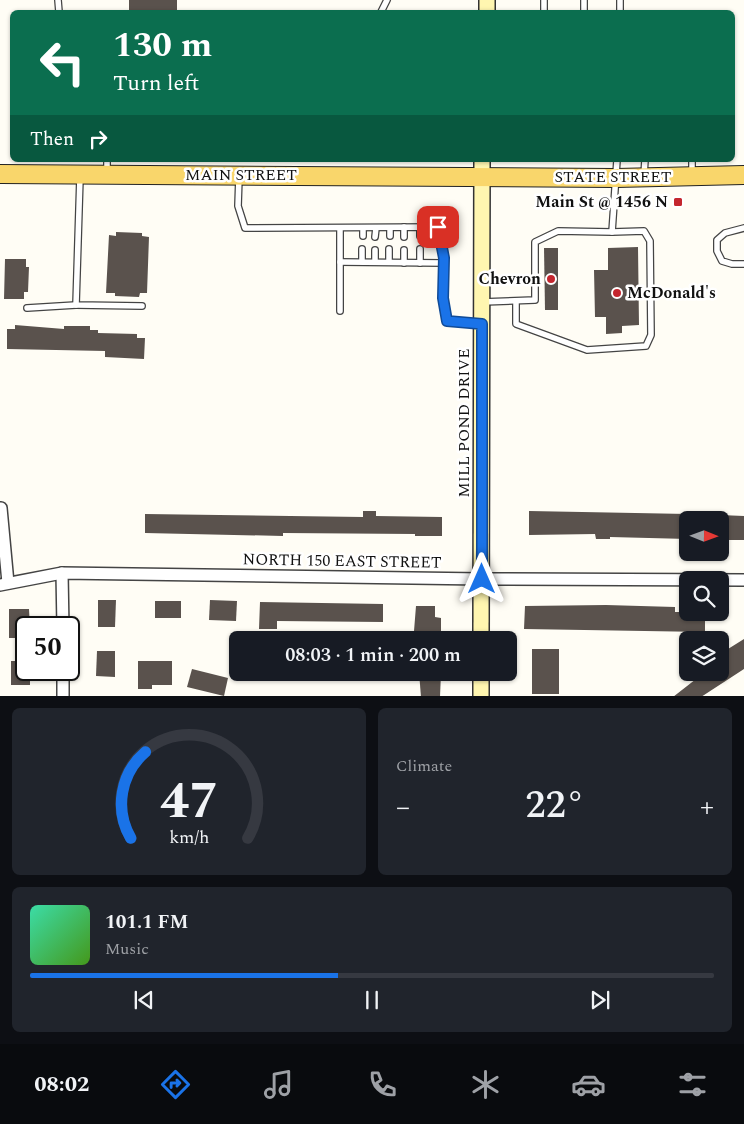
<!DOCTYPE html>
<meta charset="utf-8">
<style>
:root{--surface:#171b24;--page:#20242c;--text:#f1f3f6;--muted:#9ea1a6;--line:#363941;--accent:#1a73e8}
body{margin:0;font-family:Spectral,serif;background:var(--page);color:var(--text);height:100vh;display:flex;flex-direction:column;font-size:19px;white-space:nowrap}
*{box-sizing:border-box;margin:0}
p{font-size:16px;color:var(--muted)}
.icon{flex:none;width:28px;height:28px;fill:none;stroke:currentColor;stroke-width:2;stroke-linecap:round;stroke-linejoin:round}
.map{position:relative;height:696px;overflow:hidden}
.sheet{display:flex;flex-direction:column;gap:12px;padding:12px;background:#0d0f14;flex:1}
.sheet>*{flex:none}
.banner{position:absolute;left:10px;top:10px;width:725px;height:152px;border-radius:8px;box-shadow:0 1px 4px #0004;background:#0b6e4f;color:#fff;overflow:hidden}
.needle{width:32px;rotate:91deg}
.fabs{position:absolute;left:679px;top:511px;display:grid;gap:10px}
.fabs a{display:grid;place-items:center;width:50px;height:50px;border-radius:8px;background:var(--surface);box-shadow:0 1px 4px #0004;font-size:25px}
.speed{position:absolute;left:15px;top:616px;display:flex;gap:10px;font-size:25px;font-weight:700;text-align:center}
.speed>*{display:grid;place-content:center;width:65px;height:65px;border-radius:50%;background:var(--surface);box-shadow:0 1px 4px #0004;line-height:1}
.speed .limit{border:2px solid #111;border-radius:8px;background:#fff;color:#111}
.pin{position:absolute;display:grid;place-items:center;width:42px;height:42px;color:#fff;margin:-21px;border-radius:10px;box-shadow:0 2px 8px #0006}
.me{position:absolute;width:55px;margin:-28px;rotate:0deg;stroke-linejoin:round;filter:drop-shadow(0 0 4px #0008)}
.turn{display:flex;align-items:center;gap:18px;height:105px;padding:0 20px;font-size:22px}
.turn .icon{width:65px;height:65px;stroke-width:2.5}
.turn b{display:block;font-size:35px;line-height:42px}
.then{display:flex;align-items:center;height:48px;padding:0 20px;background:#0003;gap:10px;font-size:19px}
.big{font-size:38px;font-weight:600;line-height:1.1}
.sheet .card{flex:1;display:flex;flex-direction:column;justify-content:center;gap:8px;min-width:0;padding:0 18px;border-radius:8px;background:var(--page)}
.sheet .dial{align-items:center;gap:0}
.dial svg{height:130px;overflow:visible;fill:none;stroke:var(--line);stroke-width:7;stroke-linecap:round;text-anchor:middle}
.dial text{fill:var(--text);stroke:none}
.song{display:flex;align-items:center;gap:15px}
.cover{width:60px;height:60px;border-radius:8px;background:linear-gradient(135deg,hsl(160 70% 55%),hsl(100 70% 35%))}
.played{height:5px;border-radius:2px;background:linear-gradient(90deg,var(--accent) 45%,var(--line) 45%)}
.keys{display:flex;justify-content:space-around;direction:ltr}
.heat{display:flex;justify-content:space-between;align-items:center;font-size:28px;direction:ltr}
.sheet .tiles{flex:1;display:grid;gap:12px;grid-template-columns:1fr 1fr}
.card:last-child{grid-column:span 2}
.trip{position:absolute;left:229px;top:631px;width:288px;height:50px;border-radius:8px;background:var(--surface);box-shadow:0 1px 4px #0004;font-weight:600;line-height:50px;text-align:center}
.dock{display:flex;height:80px;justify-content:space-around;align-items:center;background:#090b0e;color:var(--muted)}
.dock .icon{width:35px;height:35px}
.dock .on{color:var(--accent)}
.dock b{font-size:22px;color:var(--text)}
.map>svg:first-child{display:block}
</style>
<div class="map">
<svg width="744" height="697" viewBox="0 0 744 697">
<rect width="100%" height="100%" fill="#fffdf5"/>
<g fill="#5a524d">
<rect x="129" y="0" width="48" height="12"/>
<path d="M 116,232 L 142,233 L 142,236 L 149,237 L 147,293 L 140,293 L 139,297 L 115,296 L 115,293 L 106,293 L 109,235 L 116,236 Z"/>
<path d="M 638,247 L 639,325 L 622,326 L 622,333 L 606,334 L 606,317 L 595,317 L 594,270 L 608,270 L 608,248 Z"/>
<path d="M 544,248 L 558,248 L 558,310 L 545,310 Z"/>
<path d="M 5,259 L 26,259 L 26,267 L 29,267 L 28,292 L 24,292 L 24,299 L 4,299 Z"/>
<path d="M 15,325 L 64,329 L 64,326 L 90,326 L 90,330 L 98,330 L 98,333 L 137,334 L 137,338 L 145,338 L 144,359 L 105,357 L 105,351 L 7,349 L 7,329 L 15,329 Z"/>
<path d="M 363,511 L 376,511 L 376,516 L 442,517 L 442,536 L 415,536 L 415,534 L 283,533 L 283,536 L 145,533 L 145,514 L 363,517 Z"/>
<path d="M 529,511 L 688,514 L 688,539 L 610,537 L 610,539 L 596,539 L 595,534 L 529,535 Z"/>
<path d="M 720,515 L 744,516 L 744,540 L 720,540 Z"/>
<path d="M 98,600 L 116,600 L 115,627 L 98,627 Z"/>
<path d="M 210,600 L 237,601 L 236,621 L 209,620 Z"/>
<rect x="155" y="601" width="26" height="17"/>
<path d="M 260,602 L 383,604 L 383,622 L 277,621 L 277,629 L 259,629 Z"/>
<path d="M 606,605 L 675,607 L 675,612 L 705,612 L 705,632 L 524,629 L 525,606 Z"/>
<path d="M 416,606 L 435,606 L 435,617 L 441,618 L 441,632 L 414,631 Z"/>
<path d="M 9,609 L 29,609 L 30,628 L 26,628 L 26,638 L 9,638 Z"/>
<path d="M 744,639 L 744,669 L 701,697 L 673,697 L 705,672 L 720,672 L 720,654 Z"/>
<rect x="532" y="649" width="27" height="45"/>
<path d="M 97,651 L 115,651 L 115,677 L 96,676 Z"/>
<path d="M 11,661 L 26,661 L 26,670 L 30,670 L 30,685 L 11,685 Z"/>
<path d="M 138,661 L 172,661 L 172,685 L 152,685 L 152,689 L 138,689 Z"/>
<path d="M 192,669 L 228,678 L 224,696 L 187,687 Z"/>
<path d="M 419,672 L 441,672 L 440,697 L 421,697 Z"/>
</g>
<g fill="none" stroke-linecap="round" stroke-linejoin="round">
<g stroke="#444" stroke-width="8">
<g id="service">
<path d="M 58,0 L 59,12"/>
<path d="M 381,12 L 387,0"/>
<path d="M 544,12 L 544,0"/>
<path d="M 584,12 L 584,0"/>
<path d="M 620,12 L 620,0"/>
<path d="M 692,160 L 692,174"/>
<path d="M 107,173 L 107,160"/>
<path d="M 644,175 L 645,160"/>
<path d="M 80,177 L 76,305 L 142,306"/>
<path d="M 239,177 L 238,206 L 245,228 L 438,227 L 444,258 L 443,298 L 447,321 L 481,324"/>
<path d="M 420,227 L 420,236"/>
<path d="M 340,228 L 340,311"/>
<path d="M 744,228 L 725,233 L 717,240 L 717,251 L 722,261 L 732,264 L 744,264"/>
<path d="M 363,236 L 363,228"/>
<path d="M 390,236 L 390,228"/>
<path d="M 375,237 L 376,228"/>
<path d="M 404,237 L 404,227"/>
<path d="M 340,262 L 444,263"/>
<path d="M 362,262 L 362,249"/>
<path d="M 375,262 L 375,250"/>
<path d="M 389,262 L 389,249"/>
<path d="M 404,263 L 404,250"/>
<path d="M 420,263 L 420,249"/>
<path d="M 516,301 L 516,324 L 587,350 L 646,346 L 651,335 L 650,241 L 644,231 L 612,232"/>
<path d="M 482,302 L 535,300 L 535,242 L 558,231 L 612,232 L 617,160"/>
<path d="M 27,308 L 76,305"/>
</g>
</g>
<g stroke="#444" stroke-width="14">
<g id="minor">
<path d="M 1,508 L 8,583"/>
<path d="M 62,573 L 63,628"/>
<path d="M 0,585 L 62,573 L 482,579 L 744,580"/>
<path d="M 63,670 L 63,697"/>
</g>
</g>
<g stroke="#333" stroke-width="18">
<g id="secondary">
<path d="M 487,12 L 487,0"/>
<path d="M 481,640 L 482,160"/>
<path d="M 481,697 L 481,672"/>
</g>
</g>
<g stroke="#222" stroke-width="20">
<path id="primary" d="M 0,174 L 616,178 L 744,175"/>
</g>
<use href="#service" stroke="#fff" stroke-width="5.5"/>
<use href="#minor" stroke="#fff" stroke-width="11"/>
<use href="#secondary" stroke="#fff6b0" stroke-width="15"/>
<use href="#primary" stroke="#f9d66b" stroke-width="18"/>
</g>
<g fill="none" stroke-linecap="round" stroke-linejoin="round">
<g stroke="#114b97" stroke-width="12">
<path id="route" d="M 438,227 L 444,258 L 443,298 L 447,321 L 482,324 L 482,579"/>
</g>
<use href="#route" stroke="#1a73e8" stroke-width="9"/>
</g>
<g fill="#c4262e" stroke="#fff" stroke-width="2">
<rect x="673" y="197" width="10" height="10" rx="2.5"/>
<circle cx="551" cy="279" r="5"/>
<circle cx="617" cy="293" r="5"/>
</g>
<g text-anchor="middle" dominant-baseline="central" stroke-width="5" stroke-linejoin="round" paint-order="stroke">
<g font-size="16" fill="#111" stroke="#fff">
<text x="241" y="175">MAIN STREET</text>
<text x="613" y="177">STATE STREET</text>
<text transform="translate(464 423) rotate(-90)">MILL POND DRIVE</text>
<text transform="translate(342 561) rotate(1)">NORTH 150 EAST STREET</text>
</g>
<g font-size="16" font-weight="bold" fill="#111" stroke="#fff" text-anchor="end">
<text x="668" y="202">Main St @ 1456 N</text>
<text x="541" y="279">Chevron</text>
<text x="627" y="293" text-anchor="start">McDonald's</text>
</g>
</g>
</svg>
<div class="fabs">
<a><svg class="needle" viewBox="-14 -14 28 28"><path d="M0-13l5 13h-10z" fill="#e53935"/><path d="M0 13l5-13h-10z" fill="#9ea1a6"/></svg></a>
<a><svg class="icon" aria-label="search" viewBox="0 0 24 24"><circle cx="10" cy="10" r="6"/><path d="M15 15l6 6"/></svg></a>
<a><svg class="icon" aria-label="layers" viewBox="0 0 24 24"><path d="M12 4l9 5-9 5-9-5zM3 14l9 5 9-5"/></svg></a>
</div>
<div class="speed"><div class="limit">50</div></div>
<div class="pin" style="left:438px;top:227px;background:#d93025"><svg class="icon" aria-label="arrive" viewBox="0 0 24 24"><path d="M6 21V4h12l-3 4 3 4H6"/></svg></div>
<svg class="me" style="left:482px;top:579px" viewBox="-20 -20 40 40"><path d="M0-17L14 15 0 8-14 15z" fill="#1a73e8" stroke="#fff" stroke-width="4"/></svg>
<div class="trip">08:03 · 1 min · 200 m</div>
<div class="banner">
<div class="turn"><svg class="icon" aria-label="left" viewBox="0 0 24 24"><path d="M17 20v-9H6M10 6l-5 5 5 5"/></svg><div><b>130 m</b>Turn left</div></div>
<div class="then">Then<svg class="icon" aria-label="right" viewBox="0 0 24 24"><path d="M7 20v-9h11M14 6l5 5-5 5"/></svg></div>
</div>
</div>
<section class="sheet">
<div class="tiles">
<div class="card dial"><svg viewBox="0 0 100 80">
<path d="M14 69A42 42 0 1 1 86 69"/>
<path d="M14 69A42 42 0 0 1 23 16" stroke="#1a73e8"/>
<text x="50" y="56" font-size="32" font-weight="700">47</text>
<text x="50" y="72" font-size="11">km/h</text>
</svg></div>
<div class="card"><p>Climate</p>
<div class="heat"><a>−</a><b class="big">22°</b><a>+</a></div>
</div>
<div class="card">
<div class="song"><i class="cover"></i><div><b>101.1 FM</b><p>Music</p></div></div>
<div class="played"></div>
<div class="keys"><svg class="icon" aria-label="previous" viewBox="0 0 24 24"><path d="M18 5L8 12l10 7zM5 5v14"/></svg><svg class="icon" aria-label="pause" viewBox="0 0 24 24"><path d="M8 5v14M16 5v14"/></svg><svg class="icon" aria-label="next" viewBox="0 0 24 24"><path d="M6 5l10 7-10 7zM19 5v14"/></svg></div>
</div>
</div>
</section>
<nav class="dock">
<b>08:02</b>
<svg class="icon on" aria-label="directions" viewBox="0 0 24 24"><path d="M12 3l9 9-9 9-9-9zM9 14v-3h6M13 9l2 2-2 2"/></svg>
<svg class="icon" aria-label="music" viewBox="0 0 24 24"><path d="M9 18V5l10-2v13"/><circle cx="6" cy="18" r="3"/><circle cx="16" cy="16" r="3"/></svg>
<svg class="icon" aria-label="phone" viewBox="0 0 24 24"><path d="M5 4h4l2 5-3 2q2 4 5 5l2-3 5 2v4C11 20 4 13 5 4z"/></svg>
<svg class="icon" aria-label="climate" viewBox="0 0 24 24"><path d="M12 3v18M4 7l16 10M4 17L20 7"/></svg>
<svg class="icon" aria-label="car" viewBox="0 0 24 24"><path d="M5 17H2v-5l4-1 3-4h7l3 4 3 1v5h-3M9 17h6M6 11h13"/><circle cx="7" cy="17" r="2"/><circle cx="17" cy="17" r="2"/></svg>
<svg class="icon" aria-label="filters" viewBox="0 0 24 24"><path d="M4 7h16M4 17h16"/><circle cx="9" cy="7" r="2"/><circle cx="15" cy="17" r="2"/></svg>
</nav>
